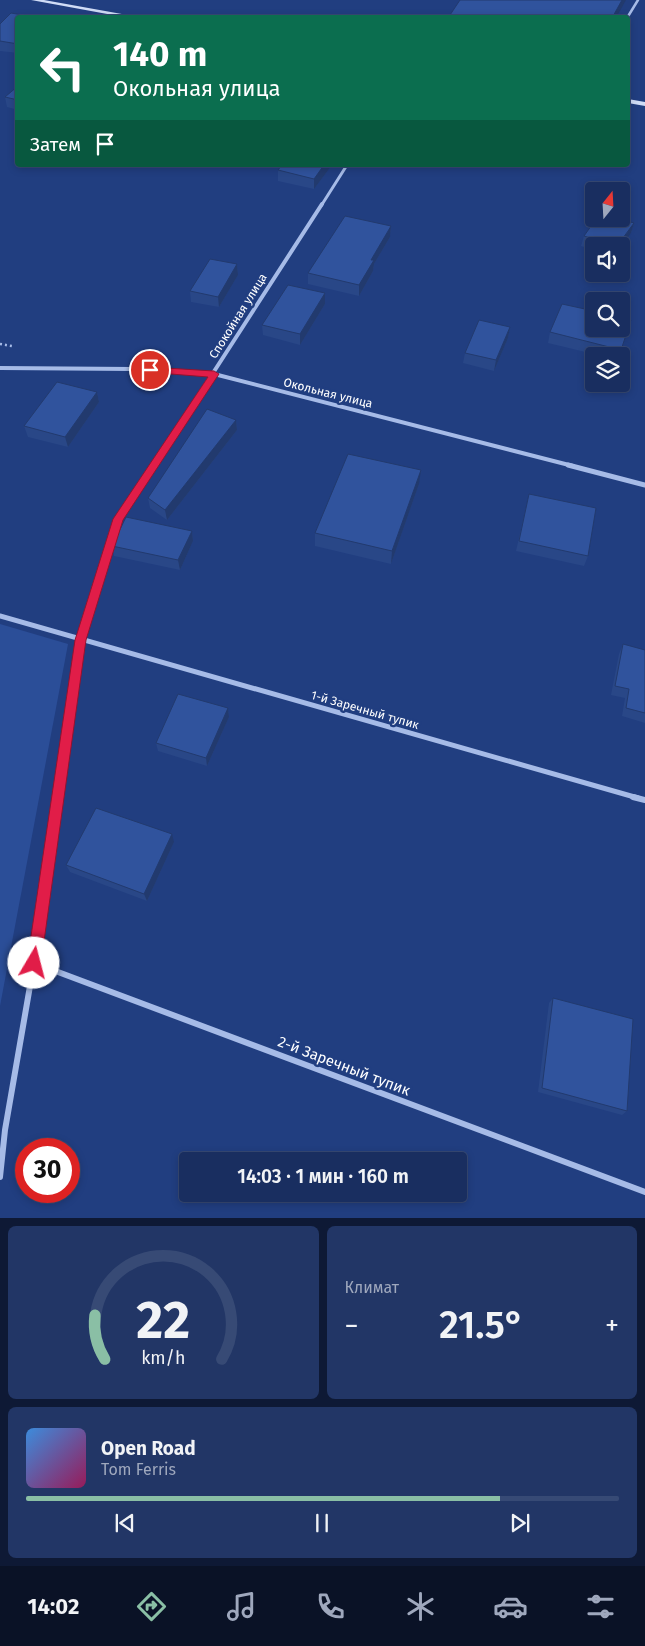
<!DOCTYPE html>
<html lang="ru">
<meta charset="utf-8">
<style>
:root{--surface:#192e60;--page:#223666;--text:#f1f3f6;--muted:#9fa8bd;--line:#374a75;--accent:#8abfa5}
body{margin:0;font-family:"Fira Sans",sans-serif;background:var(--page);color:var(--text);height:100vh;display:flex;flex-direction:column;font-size:19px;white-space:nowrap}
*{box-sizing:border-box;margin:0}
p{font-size:16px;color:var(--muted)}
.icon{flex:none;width:28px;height:28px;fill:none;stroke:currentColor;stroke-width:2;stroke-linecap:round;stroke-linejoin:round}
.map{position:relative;height:1218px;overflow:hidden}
.side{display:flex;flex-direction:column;gap:8px;padding:8px;background:#0e1935;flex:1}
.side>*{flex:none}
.top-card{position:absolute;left:15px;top:15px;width:615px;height:152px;border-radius:5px;box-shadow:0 2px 8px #0003,0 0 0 1px var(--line);background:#0b6e4f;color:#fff;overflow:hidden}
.needle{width:32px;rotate:18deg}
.controls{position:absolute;left:585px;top:182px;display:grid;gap:10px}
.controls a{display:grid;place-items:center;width:45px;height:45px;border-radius:5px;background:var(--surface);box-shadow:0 2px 8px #0003,0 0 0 1px var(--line);font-size:25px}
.speed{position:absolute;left:15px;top:1138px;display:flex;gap:10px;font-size:25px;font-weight:700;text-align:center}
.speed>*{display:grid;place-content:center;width:65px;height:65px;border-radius:50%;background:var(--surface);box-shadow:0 2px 8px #0003,0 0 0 1px var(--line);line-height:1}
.speed .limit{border:8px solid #d22;background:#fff;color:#111}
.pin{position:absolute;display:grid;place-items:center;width:42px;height:42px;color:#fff;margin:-21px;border:2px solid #fff;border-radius:50%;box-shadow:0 1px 5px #0007}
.me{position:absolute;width:55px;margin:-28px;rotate:8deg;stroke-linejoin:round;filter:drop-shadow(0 0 4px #0008)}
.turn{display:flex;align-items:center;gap:18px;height:105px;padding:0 15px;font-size:22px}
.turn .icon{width:65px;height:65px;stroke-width:2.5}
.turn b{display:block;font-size:35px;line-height:42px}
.then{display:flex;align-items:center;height:48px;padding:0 15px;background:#0003;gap:10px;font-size:19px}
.big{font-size:38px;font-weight:600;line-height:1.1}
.side .tile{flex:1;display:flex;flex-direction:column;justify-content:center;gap:8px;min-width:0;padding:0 18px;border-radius:8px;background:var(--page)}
.side .dial{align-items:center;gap:0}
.dial svg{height:130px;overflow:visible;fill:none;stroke:var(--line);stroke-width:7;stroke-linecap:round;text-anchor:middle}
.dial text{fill:var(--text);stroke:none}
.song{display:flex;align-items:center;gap:15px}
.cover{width:60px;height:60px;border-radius:8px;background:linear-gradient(135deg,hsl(210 70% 55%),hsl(330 70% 35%))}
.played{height:5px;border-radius:2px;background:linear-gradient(90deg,var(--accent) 80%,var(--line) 80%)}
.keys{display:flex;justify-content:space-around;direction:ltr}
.heat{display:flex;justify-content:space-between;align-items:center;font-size:28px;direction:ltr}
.side .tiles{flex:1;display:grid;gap:8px;grid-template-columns:1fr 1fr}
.tile:last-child{grid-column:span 2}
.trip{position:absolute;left:179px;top:1152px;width:288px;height:50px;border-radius:5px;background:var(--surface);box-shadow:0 2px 8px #0003,0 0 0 1px var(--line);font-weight:600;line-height:50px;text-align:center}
.tabs{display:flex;height:80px;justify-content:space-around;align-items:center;background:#0a1226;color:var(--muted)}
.tabs .icon{width:35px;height:35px}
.tabs .current{color:var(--accent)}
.tabs b{font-size:22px;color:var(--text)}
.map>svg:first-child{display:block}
</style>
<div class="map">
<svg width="645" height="1219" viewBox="0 0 645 1219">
<rect width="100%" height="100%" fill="#213e80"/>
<path fill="#2b4e98" d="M 0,624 L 68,644 L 0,1006 Z"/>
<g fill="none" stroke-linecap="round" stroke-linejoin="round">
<path stroke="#a6bbe7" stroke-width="2.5" stroke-dasharray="2 3" stroke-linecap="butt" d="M 0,344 L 12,346"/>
<path stroke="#a6bbe7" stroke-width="2.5" d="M 627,18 L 638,0"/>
<path stroke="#a6bbe7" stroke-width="3" d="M 321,206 L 347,165"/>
<g stroke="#a6bbe7" stroke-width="4">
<path d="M 0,368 L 133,369 L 214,374 L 573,466"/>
<path d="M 153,466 L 322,204"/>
</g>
<g stroke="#a6bbe7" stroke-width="5">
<path d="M 568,465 L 645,485"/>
<path d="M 0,616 L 638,798"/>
<path d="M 58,798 L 81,640 L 118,519 L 154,465"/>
</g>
<g stroke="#a6bbe7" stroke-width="6">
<path d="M 633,797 L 645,800"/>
<path d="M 34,963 L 645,1192"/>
<path d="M 0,1177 L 5,1130 L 34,963 L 58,797"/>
</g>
<g fill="#d0dcf6" fill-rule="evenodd">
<path d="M 31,0 L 44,0 L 144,18 L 129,18 Z"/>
<path d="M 628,99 L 645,102 L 645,106 L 628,103 Z"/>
</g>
</g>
<g fill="#294787">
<path d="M 18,18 L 18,53 L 0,51 L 0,24 Z"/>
<path d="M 18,86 L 18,110 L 7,107 L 5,97 Z"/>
<path d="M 282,165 L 332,165 L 314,189 L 278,181 L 278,170 Z"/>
<path d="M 634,223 L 631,233 L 621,246 L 594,246 L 594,250 L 581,246 L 584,236 Z"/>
<path d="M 391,226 L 390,237 L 374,264 L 373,271 L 359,296 L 308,284 L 308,273 Z"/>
<path d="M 237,264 L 238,275 L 219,307 L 191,302 L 190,291 Z"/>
<path d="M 325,293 L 325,304 L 300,345 L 263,335 L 262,325 Z"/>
<path d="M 631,320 L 619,356 L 602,356 L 548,343 L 550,332 Z"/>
<path d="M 510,327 L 508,338 L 494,371 L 463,363 L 465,353 Z"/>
<path d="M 97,392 L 99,402 L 68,447 L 28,437 L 24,426 Z"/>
<path d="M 236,420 L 237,430 L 167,520 L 150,508 L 148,498 Z"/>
<path d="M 419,484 L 391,564 L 315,546 L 315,533 Z"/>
<path d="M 529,494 L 588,556 L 584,566 L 516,551 Z"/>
<path d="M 192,531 L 193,541 L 180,570 L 114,556 L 112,546 Z"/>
<path d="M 623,644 L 645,650 L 645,723 L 622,716 L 625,698 L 611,695 L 619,654 Z"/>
<path d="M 228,708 L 229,717 L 207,766 L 158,751 L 156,743 Z"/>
<path d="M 174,842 L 147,901 L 70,872 L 66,865 Z"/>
<path d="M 553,998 L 627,1111 L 622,1115 L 538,1092 L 549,1003 Z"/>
</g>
<g fill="#223a6e">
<path d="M 622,0 L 626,0 L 616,18 L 612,18 Z"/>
<path d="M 324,165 L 332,165 L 314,189 L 314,179 Z"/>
<path d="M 634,223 L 631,233 L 621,248 L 621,246 L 618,246 Z"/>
<path d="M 391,226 L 390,237 L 374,264 L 373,271 L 359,296 L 359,285 L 371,260 Z"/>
<path d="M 237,264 L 238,275 L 219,307 L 218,297 Z"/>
<path d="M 325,293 L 325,304 L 300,345 L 300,334 Z"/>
<path d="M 510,327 L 508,338 L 494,371 L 496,360 Z"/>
<path d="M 97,392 L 99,402 L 68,447 L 65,437 Z"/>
<path d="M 236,420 L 237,430 L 167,520 L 165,510 Z"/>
<path d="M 421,470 L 419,484 L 391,564 L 392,551 Z"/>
<path d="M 192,531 L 193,541 L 180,570 L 178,560 Z"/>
<path d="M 228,708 L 229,717 L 207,766 L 206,758 Z"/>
<path d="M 172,834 L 174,842 L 147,901 L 144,894 Z"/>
</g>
<g fill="#30539d" stroke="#223a6e">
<path d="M 460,0 L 622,0 L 612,18 L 448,18 Z"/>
<path d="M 11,13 L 40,18 L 18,18 L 18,44 L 0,41 L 0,24 Z"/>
<path d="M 18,86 L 18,100 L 5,97 Z"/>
<path d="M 282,165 L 324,165 L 314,179 L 278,170 Z"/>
<path d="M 345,216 L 391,226 L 371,260 L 374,260 L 359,285 L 308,273 Z"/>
<path d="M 596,219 L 620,219 L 634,223 L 617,246 L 584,236 Z"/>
<path d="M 210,259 L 237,264 L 218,297 L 190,291 Z"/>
<path d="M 288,285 L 325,293 L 300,334 L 262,325 Z"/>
<path d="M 562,304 L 594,311 L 594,329 L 621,329 L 621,318 L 631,320 L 621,350 L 550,332 Z"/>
<path d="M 479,320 L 510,327 L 496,360 L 465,353 Z"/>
<path d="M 57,382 L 97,392 L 65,437 L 24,426 Z"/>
<path d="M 207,409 L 236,420 L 165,510 L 148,498 Z"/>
<path d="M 348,454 L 421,470 L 392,551 L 315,533 Z"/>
<path d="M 529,494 L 596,508 L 588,556 L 519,541 Z"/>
<path d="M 126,517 L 192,531 L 178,560 L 112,546 Z"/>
<path d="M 623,644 L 645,650 L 645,713 L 626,708 L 629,689 L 615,686 Z"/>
<path d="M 178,694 L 228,708 L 206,758 L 156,743 Z"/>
<path d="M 96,808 L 172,834 L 144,894 L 66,865 Z"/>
<path d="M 553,998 L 633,1019 L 627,1111 L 542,1088 Z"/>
</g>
<path fill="#e11d48" stroke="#92132f" d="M 150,367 L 214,371 L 219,374 L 123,520 L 86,640 L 41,963 L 39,968 L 34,970 L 29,968 L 27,963 L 75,640 L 113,519 L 208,377 L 146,372 L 146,368 Z"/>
<g text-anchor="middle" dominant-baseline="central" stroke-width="5" stroke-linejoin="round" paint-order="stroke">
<g font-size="12" fill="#fff" stroke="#213e80">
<text transform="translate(238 316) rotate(-58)">Спокойная улица</text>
<text transform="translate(328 393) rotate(14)">Окольная улица</text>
<text transform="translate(365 710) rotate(16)">1-й Заречный тупик</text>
</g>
<g font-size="15" fill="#fff" stroke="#213e80">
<text transform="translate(344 1066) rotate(21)">2-й Заречный тупик</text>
</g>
</g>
</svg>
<div class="controls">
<a><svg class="needle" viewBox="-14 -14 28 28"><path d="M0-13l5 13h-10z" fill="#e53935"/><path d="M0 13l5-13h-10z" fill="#9fa8bd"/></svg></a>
<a><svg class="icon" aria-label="sound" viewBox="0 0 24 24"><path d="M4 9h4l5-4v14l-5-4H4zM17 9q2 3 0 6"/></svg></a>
<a><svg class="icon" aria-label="search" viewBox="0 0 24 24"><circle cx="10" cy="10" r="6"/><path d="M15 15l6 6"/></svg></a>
<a><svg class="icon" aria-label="layers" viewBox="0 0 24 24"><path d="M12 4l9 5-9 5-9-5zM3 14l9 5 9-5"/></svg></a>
</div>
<div class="speed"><div class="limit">30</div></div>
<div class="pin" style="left:150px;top:370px;background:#d93025"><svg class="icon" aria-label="arrive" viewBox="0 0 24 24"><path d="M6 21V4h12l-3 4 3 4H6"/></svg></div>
<svg class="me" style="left:34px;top:963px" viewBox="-20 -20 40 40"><circle r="19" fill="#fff"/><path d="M0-13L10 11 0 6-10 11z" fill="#e11d48"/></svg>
<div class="trip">14:03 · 1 мин · 160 m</div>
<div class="top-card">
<div class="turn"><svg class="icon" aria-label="left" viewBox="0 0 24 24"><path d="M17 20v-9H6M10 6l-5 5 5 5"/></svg><div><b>140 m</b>Окольная улица</div></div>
<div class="then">Затем<svg class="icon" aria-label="arrive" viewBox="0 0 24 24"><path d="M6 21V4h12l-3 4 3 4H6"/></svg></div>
</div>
</div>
<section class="side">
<div class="tiles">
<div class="tile dial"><svg viewBox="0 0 100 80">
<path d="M14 69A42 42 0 1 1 86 69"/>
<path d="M14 69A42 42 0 0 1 8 42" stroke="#8abfa5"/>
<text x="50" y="56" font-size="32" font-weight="700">22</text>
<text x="50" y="72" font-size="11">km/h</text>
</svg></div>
<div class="tile"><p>Климат</p>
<div class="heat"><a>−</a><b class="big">21.5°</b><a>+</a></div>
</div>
<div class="tile">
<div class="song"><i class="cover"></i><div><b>Open Road</b><p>Tom Ferris</p></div></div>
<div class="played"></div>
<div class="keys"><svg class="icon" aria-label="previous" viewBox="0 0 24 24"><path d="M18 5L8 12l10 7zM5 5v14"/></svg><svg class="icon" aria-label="pause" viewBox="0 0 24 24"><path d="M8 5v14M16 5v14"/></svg><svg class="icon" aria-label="next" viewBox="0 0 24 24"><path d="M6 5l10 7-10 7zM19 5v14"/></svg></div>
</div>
</div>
</section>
<nav class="tabs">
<b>14:02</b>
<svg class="icon current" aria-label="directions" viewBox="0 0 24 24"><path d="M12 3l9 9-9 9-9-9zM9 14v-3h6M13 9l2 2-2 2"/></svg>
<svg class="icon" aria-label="music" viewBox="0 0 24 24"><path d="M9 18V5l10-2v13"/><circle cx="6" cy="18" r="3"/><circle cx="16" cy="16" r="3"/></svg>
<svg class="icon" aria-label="phone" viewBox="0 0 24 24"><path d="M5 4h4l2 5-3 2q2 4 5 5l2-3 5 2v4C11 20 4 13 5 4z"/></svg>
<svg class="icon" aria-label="climate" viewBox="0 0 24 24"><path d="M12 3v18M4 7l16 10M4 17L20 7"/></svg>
<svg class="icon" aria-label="car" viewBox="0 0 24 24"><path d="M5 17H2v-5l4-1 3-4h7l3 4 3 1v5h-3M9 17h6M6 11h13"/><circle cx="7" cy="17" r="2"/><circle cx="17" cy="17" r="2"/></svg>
<svg class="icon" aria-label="filters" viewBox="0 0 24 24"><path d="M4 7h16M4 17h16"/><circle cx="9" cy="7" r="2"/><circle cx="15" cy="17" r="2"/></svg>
</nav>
